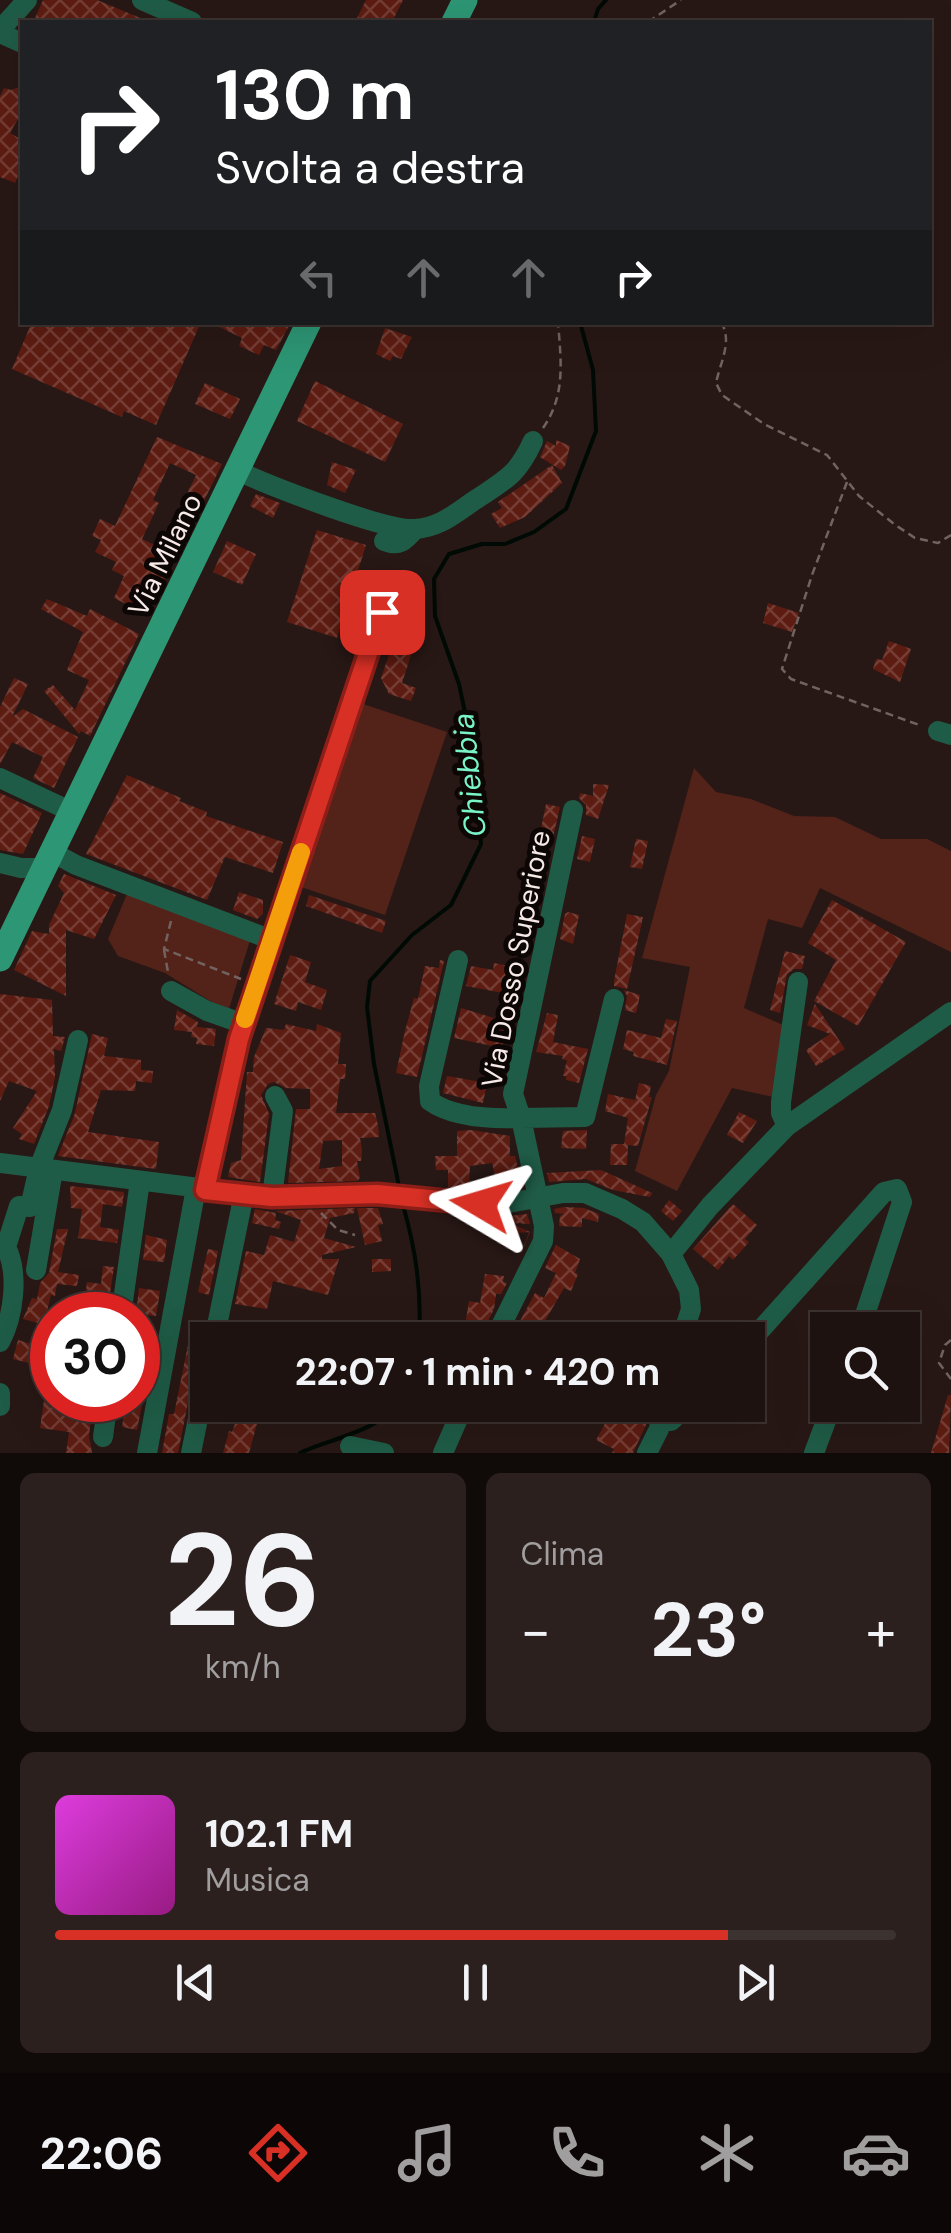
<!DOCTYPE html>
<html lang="it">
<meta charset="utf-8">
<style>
:root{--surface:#1e1210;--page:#2b201e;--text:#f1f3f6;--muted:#a19e9f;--line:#3c3230;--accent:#d93025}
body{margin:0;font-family:"DM Sans",sans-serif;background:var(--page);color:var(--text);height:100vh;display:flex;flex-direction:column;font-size:38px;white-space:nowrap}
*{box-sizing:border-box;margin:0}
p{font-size:32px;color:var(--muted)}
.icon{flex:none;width:55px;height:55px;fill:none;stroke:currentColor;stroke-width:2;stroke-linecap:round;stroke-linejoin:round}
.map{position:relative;height:1453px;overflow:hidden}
.panel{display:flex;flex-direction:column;gap:20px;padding:20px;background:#100a09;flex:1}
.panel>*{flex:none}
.hud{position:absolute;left:20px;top:20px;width:912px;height:305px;border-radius:0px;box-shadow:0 10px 40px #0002,0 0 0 2px var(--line);background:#202124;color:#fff;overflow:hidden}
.controls{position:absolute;left:810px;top:1312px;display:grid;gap:20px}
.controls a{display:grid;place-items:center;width:110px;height:110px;border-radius:0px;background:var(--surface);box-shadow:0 10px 40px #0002,0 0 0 2px var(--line);font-size:50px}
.speed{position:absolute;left:30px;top:1292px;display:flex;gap:20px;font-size:50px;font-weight:700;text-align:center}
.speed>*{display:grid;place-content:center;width:130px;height:130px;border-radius:50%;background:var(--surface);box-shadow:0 10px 40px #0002,0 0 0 2px var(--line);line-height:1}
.speed .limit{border:15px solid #d22;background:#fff;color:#111}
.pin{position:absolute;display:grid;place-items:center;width:85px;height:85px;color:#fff;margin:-42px;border-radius:20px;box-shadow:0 5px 15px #0006}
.me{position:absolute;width:110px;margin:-55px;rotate:277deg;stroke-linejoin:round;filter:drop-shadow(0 0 8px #0008)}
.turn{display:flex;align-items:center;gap:35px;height:210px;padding:0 30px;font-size:45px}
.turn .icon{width:130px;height:130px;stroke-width:2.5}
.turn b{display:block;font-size:70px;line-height:85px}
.lanes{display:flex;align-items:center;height:95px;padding:0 30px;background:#0003;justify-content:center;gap:50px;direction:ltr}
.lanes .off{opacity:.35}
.big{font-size:75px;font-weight:700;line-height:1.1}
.panel .tile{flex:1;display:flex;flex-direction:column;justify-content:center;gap:15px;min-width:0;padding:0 35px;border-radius:15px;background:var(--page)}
.panel .dial{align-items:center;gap:0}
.dial b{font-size:130px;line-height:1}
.song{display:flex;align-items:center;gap:30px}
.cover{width:120px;height:120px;border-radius:15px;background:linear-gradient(135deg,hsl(300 70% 55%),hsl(310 70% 35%))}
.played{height:10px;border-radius:5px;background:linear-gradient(90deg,var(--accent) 80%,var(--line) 80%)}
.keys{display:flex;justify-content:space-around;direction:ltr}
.heat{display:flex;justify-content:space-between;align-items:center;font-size:55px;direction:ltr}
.panel .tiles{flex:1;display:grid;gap:20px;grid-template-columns:1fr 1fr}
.tile:last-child{grid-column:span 2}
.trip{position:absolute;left:190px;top:1322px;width:575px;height:100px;border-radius:0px;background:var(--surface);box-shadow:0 10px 40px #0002,0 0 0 2px var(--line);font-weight:700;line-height:100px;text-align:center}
.menu{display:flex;height:160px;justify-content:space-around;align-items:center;background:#0c0706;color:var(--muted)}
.menu .icon{width:70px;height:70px}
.menu .active{color:var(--accent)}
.menu b{font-size:45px;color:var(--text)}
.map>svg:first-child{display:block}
</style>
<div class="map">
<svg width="951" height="1453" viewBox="0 0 951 1453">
<defs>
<pattern id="building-cross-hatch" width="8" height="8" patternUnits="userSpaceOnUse" patternTransform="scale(2.5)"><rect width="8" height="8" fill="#5d1c12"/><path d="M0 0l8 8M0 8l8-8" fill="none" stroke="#753d34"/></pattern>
</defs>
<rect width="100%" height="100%" fill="#281815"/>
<g fill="#532219">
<path d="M 363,704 L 447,732 L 385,915 L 301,887 Z"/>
<path d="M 694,768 L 716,792 L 751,799 L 794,816 L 835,817 L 881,839 L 927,839 L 951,851 L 951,952 L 820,888 L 802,928 L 768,919 L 744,1008 L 788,1027 L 773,1097 L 732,1088 L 677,1191 L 635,1171 L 656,1095 L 669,1071 L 690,967 L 642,958 Z"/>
<path d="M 127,894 L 251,937 L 228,1012 L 165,973 L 118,956 L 108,939 Z"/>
</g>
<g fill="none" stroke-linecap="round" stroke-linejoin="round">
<g stroke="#000a04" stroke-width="4">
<path d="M 594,22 L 598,9 L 606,0"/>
<path d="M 400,1191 L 374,1064 L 367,1007 L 370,981 L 412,935 L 451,905 L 481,844 L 478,801 L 469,759 L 467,722 L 459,684 L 435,616 L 434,579 L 449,554 L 482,544 L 505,544 L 534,532 L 566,509 L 596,431 L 593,370 L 580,322"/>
<path d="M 403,1205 C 416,1251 422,1292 419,1340"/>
<path d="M 300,1453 C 324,1441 384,1429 394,1405"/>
</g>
</g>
<g fill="url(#building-cross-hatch)" fill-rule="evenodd">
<path d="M 43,0 L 97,0 L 150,22 L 46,22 L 35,18 Z"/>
<path d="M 366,0 L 403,0 L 392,22 L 355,22 Z"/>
<path d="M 22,86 L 22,109 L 18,111 L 19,117 L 10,133 L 22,140 L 22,166 L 15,183 L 0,177 L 0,96 L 4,88 L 11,90 Z"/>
<path d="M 32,322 L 201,322 L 156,425 L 124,411 L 122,417 L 12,369 Z"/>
<path d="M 209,322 L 291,322 L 276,350 L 264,345 L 259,355 L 239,346 L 242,338 Z"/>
<path d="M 385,328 L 412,337 L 401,359 L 393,356 L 390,361 L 376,354 Z"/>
<path d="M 315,381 L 403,424 L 385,462 L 297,421 Z"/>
<path d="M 205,383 L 240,399 L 230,419 L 195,404 Z"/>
<path d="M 157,437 L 222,464 L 148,615 L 114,598 L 124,576 L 112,570 L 116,562 L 95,552 L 101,540 L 92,536 L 100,519 L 115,526 ZM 170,463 L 196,475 L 161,548 L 142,539 L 159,503 L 153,500 Z"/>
<path d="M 556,440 L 570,446 L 565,466 L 561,470 L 540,457 L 547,441 L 556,446 Z"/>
<path d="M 332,462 L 356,470 L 345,493 L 327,485 Z"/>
<path d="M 552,465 L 562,483 L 525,517 L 500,528 L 491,514 L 502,508 L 498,502 Z"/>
<path d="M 256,494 L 280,503 L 273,518 L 250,506 Z"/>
<path d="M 317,530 L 366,545 L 337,638 L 287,622 Z"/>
<path d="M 227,541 L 256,554 L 242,585 L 213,572 Z"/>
<path d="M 47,599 L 87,616 L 90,609 L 139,634 L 90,736 L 81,731 L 79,734 L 44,691 L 53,685 L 75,710 L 89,680 L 67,670 L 83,632 L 41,609 Z"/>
<path d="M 768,603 L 799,613 L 792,632 L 763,623 Z"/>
<path d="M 889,641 L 911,649 L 900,682 L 873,669 L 876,659 L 882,660 Z"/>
<path d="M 393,643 L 412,652 L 402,683 L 416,688 L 411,701 L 389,694 L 381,678 Z"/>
<path d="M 14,678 L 28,684 L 12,717 L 23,709 L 78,737 L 54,788 L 33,778 L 43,757 L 12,742 L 0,764 L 0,707 Z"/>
<path d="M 127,775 L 181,798 L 179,801 L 207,812 L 206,816 L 283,842 L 273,873 L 225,857 L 207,900 L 86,854 Z"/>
<path d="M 593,784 L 609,785 L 598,819 L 586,815 L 586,805 L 579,798 L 580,793 L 593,796 Z"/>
<path d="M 0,793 L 42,813 L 23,854 L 0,850 Z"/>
<path d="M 546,804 L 560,807 L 551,846 L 538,844 Z"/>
<path d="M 582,836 L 595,839 L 590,862 L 577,859 Z"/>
<path d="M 636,839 L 648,841 L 642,869 L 630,867 Z"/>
<path d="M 64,874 L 116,895 L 94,939 L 66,930 L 66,996 L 14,970 L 32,931 L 49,934 L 49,925 L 64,893 L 58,886 Z"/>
<path d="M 524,878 L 544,880 L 539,906 L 519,901 Z"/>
<path d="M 239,892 L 263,900 L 263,914 L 257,919 L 233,910 Z"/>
<path d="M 309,895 L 386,921 L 382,933 L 306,906 Z"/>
<path d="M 832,900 L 906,942 L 858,1026 L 814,1001 L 836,960 L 808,943 Z"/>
<path d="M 568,912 L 579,915 L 573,944 L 560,939 L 565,914 Z"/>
<path d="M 627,914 L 643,917 L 627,989 L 614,986 L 614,981 Z"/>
<path d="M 520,937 L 532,940 L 528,956 L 516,954 Z"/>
<path d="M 785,951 L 805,956 L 802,969 L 794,969 L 787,974 L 780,1013 L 770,1010 Z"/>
<path d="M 290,955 L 311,962 L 305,982 L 327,990 L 321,1010 L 298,1002 L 296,1011 L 274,1004 Z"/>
<path d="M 440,960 L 444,961 L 417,1077 L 396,1073 L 405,1031 L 414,998 L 418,999 L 425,966 L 439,968 Z"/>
<path d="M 494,963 L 519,968 L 514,995 L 466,986 L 471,966 L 493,970 Z"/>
<path d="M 624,990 L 640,995 L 636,1013 L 625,1010 L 627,996 Z"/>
<path d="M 0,994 L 52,1000 L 53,1036 L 65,1037 L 61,1051 L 54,1049 L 55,1077 L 49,1106 L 34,1144 L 19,1139 L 22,1134 L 13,1128 L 37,1091 L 9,1081 L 0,1101 Z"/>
<path d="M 504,997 L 519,1000 L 510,1022 L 500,1020 Z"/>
<path d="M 815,1004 L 845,1049 L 816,1066 L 806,1050 L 830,1034 L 807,1025 Z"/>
<path d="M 461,1008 L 507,1022 L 502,1048 L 454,1038 Z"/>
<path d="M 177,1010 L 198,1022 L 197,1027 L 216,1029 L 214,1046 L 196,1044 L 197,1038 L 191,1037 L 192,1032 L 174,1030 Z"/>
<path d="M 547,1013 L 558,1015 L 553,1042 L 588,1049 L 579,1083 L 566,1080 L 566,1076 L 563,1076 L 567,1060 L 562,1059 L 563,1056 L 536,1052 Z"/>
<path d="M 666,1019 L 677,1021 L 667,1065 L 633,1056 L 634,1052 L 623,1049 L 627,1030 L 661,1038 Z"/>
<path d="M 286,1024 L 316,1031 L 317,1024 L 341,1033 L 338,1064 L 346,1064 L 345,1079 L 340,1079 L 336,1113 L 375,1113 L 378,1125 L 379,1137 L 360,1138 L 362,1150 L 361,1161 L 357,1161 L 360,1178 L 357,1181 L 288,1183 L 296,1109 L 310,1109 L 310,1089 L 286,1088 L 274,1082 L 268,1084 L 261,1095 L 269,1114 L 260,1182 L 228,1177 L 231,1163 L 241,1160 L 247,1072 L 253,1072 L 254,1057 L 266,1028 L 284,1030 ZM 342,1140 L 342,1166 L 319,1169 L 323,1141 Z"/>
<path d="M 92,1034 L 108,1038 L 104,1056 L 141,1060 L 141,1070 L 153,1071 L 152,1083 L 136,1081 L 135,1091 L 101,1090 L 88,1132 L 159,1142 L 156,1169 L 58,1156 L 75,1113 Z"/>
<path d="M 490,1056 L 506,1059 L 501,1085 L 485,1082 Z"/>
<path d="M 447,1076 L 487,1083 L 483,1103 L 443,1093 Z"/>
<path d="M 639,1083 L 651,1086 L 649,1097 L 652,1097 L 638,1146 L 628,1145 L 627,1165 L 610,1165 L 611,1144 L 624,1144 L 628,1118 L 605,1111 L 608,1094 L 635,1100 Z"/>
<path d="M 739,1112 L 757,1121 L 743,1143 L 727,1135 Z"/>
<path d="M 471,1130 L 510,1136 L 510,1156 L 515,1156 L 522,1187 L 499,1191 L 492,1163 L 470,1166 L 469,1189 L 448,1187 L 448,1170 L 436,1170 L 435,1156 L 457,1156 L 457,1131 Z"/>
<path d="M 587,1130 L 586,1149 L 561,1148 L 563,1131 Z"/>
<path d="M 601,1170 L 652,1193 L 650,1197 L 613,1190 L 586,1179 L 549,1182 L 547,1173 Z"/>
<path d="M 70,1186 L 124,1192 L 122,1207 L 103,1204 L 100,1227 L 119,1230 L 117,1243 L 78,1238 L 82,1209 L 71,1208 Z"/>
<path d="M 669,1200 L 682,1211 L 673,1221 L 661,1211 Z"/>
<path d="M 733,1204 L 757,1225 L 745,1239 L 749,1242 L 733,1260 L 729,1256 L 718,1270 L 693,1249 Z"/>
<path d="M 564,1207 L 584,1208 L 599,1214 L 598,1222 L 582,1218 L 582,1227 L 559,1226 L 560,1216 L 564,1214 L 555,1213 L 554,1209 Z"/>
<path d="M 355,1208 L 354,1213 L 330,1218 L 324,1238 L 356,1247 L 322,1255 L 322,1259 L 339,1259 L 328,1295 L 273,1281 L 267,1309 L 235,1304 L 246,1251 L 264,1255 L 270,1235 L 294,1242 L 301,1220 L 275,1211 Z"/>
<path d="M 357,1208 L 378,1208 L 383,1224 L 378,1225 L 382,1241 L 365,1245 Z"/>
<path d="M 255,1209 L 276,1213 L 275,1220 L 281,1222 L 279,1229 L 252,1223 Z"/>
<path d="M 527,1214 L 530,1224 L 511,1223 L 530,1232 L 520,1257 L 529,1232 L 493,1235 L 489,1218 Z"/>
<path d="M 57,1229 L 68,1229 L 58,1272 L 79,1275 L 77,1286 L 57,1284 L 55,1296 L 51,1295 L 44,1323 L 52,1325 L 51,1345 L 39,1343 L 42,1324 L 23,1319 L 32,1298 L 37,1299 L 40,1283 L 49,1273 Z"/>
<path d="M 146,1235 L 167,1240 L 164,1262 L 143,1260 Z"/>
<path d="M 556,1245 L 580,1259 L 575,1273 L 578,1274 L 571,1291 L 564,1288 L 534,1340 L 510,1340 L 535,1293 L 544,1298 L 556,1273 L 545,1268 Z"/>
<path d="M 208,1249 L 218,1251 L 209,1295 L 198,1292 Z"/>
<path d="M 372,1259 L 391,1259 L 391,1271 L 372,1272 Z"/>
<path d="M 103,1266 L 114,1267 L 109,1300 L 85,1297 L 87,1282 L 101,1284 Z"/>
<path d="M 485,1274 L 504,1276 L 503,1282 L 507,1283 L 501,1294 L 496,1294 L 494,1309 L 485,1327 L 465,1325 L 469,1301 L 480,1303 Z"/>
<path d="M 139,1288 L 160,1291 L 156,1316 L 136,1314 Z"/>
<path d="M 200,1324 L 203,1324 L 201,1343 L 205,1351 L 195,1367 L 178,1453 L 162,1453 L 169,1414 L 174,1414 L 190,1335 L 197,1337 Z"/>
<path d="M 253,1326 L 288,1338 L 288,1340 L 249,1340 Z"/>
<path d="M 18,1340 L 38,1346 L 33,1364 L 13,1359 Z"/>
<path d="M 138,1349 L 151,1350 L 143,1400 L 138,1399 Z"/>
<path d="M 948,1395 L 951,1395 L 949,1453 L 931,1453 Z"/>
<path d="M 44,1400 L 94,1400 L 89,1435 L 92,1453 L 66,1453 L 69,1432 L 40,1428 Z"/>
<path d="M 126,1400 L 143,1400 L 137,1430 L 122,1427 Z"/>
<path d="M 595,1405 L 649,1405 L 646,1425 L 633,1453 L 612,1453 L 614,1449 L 596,1440 L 610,1414 Z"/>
<path d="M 237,1418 L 257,1424 L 249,1453 L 223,1453 L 229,1431 L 232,1432 Z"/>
</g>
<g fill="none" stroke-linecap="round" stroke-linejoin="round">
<g stroke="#726360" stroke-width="2.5" stroke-dasharray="8 5" stroke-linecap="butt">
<path d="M 648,22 L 681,0"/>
<path d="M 721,322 C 733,341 720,363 716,383 L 722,395 L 764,424 L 827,455 L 859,496 L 894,524 L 915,538 L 938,543 L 951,535"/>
<path d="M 543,428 C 566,395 561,361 558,322"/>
<path d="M 847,482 L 812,575 L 782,669 L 791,679 L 922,726"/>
<path d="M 171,921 L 164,949 L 241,979"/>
<path d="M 164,950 L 168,972"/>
<path d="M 321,1213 L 338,1230 L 355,1235"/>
<path d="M 951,1340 L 945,1345 L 939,1363 L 951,1379"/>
</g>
<g stroke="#1f5c47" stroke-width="20">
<path d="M 142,0 L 192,22"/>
<path d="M 0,30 L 27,0"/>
<path d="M 0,33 L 22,43"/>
<path d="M 238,471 C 268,485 385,531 414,529 C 439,528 456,513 475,500 C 505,480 517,476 533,441"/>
<path d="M 384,541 C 399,547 405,541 415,529"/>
<path d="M 938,731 L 951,735"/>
<path d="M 0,778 L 70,811"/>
<path d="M 52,852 L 76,865 L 272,940"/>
<path d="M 0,863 L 21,868 L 44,868"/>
<path d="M 458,960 L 429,1086 L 430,1101 C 453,1118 493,1119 521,1118 L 513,1094 L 573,810"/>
<path d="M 171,991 L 207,1011 L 244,1024"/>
<path d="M 787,1126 L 781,1113 L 781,1102 L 798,982"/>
<path d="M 0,1163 L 272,1197 L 377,1194 L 498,1205 L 563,1193 L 585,1193 L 622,1209 L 643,1222 L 671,1254 L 689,1290 L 691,1309 L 681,1340"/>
<path d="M 205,1190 L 244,1024 L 382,612"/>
<path d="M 272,1197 L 283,1111 L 275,1096"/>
<path d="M 671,1254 L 710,1206 L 787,1126 L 951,1012"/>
<path d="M 36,1270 L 53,1170"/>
<path d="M 121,1315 L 140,1181"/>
<path d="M 214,1340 L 244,1194"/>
<path d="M 494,1340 L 543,1241 L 544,1226 L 521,1118 L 585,1117 L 614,999"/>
<path d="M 0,1342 C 14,1316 19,1273 6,1247 L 19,1206 L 30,1207 L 39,1168 L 62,1110 L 78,1040"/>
<path d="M 748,1344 L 884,1192 L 897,1189 L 902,1202 L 860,1330"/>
<path d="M 0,1393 L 0,1406"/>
<path d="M 662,1421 L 671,1421 L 688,1405"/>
<path d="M 103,1437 L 108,1400"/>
<path d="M 350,1446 L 384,1453"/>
<path d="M 147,1453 L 196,1188"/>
<path d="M 191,1453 L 208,1370"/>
<path d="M 443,1453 L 464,1405"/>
<path d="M 647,1453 L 659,1429 L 663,1405"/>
<path d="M 814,1453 L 832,1405"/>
</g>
<g stroke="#2d9674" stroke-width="25">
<path d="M 454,22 L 465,0"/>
<path d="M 0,959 L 309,322"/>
</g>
</g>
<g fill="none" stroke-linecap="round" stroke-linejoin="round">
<g stroke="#8d1f18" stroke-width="25">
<path id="route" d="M 382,612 L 239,1039 L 205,1190 L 272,1197 L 377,1194 L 481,1204"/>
</g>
<use href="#route" stroke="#d93025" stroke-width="18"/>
<path stroke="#f59e0b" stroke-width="18" d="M 245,1019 L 301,852"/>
</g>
<g text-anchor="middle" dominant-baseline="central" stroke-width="10" stroke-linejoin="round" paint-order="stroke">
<g font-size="28" fill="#f6eae7" stroke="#0c0605">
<text transform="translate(165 555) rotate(-64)">Via Milano</text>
<text transform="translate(516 959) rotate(-79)">Via Dosso Superiore</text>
</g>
<g font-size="30" font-style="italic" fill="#79f4c8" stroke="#0c0605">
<text transform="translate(469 775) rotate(-96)">Chiebbia</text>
</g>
</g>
</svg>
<div class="controls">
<a><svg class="icon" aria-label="search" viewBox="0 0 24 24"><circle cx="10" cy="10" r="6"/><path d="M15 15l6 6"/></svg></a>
</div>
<div class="speed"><div class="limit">30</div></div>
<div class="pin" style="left:382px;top:612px;background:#d93025"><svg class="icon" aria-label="arrive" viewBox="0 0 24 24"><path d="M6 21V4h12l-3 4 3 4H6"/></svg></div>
<svg class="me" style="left:481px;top:1204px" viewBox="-20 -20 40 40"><path d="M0-17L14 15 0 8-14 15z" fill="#d93025" stroke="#fff" stroke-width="4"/></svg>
<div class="trip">22:07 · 1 min · 420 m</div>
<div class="hud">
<div class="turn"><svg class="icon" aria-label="right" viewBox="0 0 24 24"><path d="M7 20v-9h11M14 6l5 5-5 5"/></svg><div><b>130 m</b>Svolta a destra</div></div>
<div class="lanes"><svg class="icon off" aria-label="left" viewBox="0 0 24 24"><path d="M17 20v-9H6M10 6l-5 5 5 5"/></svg><svg class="icon off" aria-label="ahead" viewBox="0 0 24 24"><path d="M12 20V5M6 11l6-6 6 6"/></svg><svg class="icon off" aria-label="ahead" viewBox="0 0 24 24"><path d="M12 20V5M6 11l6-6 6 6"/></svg><svg class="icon" aria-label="right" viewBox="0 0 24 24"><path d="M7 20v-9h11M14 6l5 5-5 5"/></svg></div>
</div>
</div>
<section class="panel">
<div class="tiles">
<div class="tile dial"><b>26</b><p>km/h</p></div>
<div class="tile"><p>Clima</p>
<div class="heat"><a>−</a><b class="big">23°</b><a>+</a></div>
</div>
<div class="tile">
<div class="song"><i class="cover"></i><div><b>102.1 FM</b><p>Musica</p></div></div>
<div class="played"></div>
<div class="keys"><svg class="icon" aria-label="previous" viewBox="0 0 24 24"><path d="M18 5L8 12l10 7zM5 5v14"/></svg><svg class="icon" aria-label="pause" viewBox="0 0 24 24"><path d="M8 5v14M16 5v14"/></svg><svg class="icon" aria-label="next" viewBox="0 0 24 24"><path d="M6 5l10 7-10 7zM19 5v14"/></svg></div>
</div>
</div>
</section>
<nav class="menu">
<b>22:06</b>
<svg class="icon active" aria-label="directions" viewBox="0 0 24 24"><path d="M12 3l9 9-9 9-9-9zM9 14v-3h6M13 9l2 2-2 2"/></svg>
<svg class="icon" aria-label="music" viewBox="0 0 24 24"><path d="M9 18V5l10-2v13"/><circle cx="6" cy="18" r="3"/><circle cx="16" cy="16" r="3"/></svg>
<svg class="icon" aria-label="phone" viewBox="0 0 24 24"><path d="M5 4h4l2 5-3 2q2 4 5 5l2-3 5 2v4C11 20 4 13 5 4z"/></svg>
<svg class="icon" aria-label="climate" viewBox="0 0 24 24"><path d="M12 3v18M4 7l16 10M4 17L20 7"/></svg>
<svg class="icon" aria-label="car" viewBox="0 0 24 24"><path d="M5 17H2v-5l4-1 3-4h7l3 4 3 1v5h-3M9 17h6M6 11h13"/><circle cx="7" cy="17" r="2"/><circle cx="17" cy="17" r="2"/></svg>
</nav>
